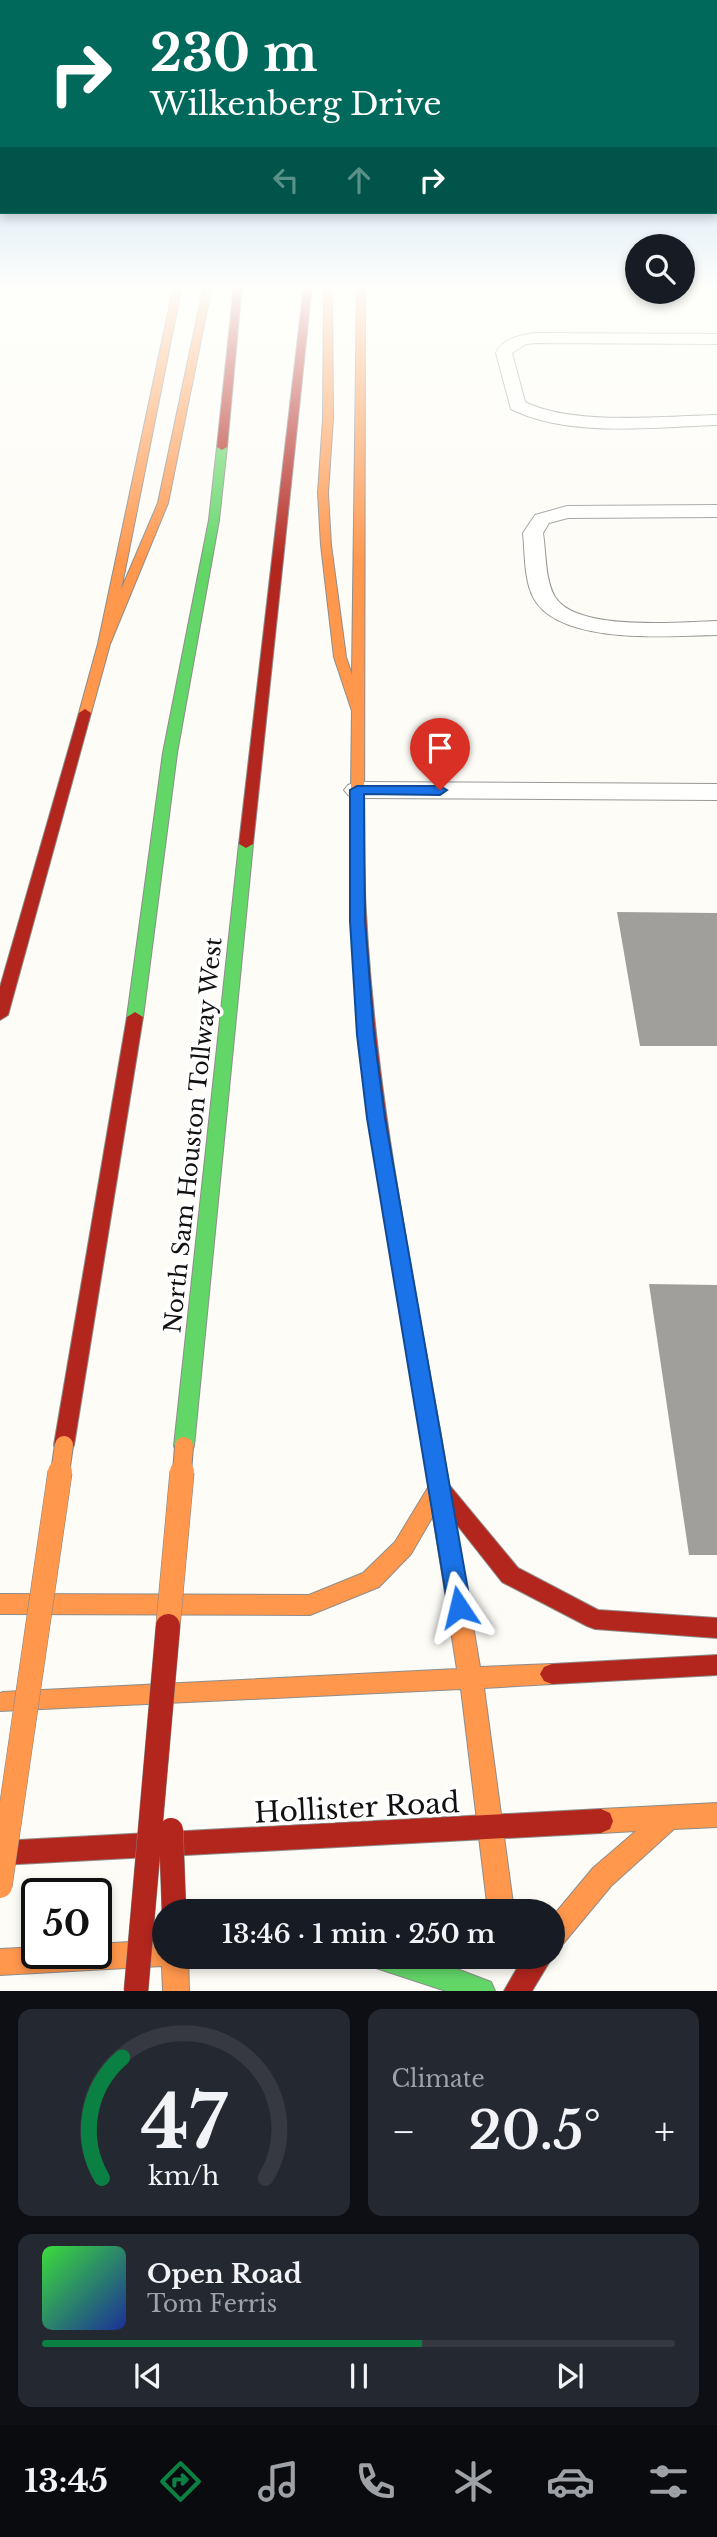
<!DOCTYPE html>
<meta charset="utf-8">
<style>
:root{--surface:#171b24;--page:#242831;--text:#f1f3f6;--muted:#9ea1a6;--line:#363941;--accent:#0b8043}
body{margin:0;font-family:"Libre Baskerville",serif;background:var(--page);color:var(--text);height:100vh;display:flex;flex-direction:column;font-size:26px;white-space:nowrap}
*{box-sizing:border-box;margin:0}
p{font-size:23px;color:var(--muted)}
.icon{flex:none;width:38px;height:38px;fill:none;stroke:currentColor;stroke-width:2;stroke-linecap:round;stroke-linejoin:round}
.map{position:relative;height:1991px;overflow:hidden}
.panel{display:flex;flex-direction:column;gap:18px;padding:18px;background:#0d0f14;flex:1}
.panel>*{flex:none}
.banner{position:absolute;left:0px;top:0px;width:718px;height:214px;box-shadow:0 4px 10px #0003;background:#00695c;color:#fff;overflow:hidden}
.buttons{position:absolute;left:625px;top:234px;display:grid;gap:14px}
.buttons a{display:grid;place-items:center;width:70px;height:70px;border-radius:50%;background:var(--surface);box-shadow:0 4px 10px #0003;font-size:35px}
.speed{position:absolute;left:21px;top:1878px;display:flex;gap:14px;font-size:35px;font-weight:700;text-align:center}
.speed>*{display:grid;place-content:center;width:91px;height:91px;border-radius:50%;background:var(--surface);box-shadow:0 4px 10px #0003;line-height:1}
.speed .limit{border:4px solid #111;border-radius:10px;background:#fff;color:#111}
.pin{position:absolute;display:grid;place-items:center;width:60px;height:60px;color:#fff;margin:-72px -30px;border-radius:50% 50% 50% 0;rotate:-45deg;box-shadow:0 0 7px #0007}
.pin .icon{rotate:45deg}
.me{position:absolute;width:77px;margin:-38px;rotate:350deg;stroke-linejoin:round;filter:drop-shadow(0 0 5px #0008)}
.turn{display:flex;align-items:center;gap:24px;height:147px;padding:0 35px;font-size:32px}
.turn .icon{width:91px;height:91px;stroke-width:2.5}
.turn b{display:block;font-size:49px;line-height:60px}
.lanes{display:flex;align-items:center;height:66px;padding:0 35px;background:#0003;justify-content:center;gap:35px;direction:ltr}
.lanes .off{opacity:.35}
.big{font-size:52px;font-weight:600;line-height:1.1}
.panel .card{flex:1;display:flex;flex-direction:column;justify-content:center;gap:10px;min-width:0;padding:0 24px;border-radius:14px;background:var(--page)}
.panel .dial{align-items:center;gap:0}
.dial svg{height:182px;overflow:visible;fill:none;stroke:var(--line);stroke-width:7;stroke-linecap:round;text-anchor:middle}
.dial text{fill:var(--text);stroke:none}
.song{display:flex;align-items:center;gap:21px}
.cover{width:84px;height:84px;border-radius:10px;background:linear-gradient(135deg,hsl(120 70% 55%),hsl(230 70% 35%))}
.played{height:7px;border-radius:4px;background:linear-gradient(90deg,var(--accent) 60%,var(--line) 60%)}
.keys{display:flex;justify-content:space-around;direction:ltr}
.heat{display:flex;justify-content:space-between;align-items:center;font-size:38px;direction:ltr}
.panel .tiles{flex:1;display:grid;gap:18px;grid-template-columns:1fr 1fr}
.card:last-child{grid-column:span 2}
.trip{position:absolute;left:152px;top:1899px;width:413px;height:70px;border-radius:35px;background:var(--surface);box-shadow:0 4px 10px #0003;font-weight:600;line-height:70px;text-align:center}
.dock{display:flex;height:112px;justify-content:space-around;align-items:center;background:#090b0e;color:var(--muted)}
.dock .icon{width:49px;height:49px}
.dock .active{color:var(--accent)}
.dock b{font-size:32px;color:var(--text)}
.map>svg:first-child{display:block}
</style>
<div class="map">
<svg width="717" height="1991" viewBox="0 0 717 1991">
<rect width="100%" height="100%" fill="#fdfcf7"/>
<g fill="#a19f9c">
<path d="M 617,912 L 717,913 L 717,1046 L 640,1046 Z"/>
<path d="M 649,1284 L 717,1285 L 717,1555 L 689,1555 Z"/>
</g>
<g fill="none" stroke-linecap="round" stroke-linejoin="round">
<g stroke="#979795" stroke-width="2">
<g id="street">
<path d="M 536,333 L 717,334 L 717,344 L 536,343 L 526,344 L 512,353 L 525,402 C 573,426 663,416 717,415 L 717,425 C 653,427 569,438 511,409 L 496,353 C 502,338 521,335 536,333 Z"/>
<path d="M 717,505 L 717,517 L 568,518 L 549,523 L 543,533 C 546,552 545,580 555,597 C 577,632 680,622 717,621 L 717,635 C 671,636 558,646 533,597 C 524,579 525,553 523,533 L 535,515 L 567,506 Z"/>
<path d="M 357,782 L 717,784 L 717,800 L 357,798 L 348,795 L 344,790 L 348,785 Z"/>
</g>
</g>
<g stroke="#8e8d8b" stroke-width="2">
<g id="fast">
<path d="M 222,444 L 227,447 L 219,520 L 177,753 L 143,1017 L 135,1022 L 127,1017 L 163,753 L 209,520 L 217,447 Z"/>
<path d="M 246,840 L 253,844 L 194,1446 L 191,1452 L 184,1454 L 177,1452 L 174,1446 L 239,844 Z"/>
<path d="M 363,1956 L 423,1956 L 491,1982 L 495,1991 L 446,1991 L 367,1965 Z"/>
</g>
</g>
<g stroke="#8e8d8b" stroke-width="2">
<g id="slow">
<path d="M 174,285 L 182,285 L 121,590 L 158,503 L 204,285 L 212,285 L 168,503 L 110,644 L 91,713 L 85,717 L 79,713 L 98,644 Z"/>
<path d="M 357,285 L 365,285 L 364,864 L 357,868 L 350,864 L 352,711 L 334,657 L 321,545 L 318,493 L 323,419 L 324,291 L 328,289 L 332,291 L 333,419 L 328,493 L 331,545 L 346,657 L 352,675 Z"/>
<path d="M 431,1428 L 438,1430 L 441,1436 L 449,1485 L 454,1492 L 451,1496 L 480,1667 L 552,1664 L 560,1667 L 564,1674 L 560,1681 L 552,1684 L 484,1688 L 514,1911 L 488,1911 L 461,1689 L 0,1711 L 0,1693 L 3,1692 L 457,1669 L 433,1516 L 411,1554 L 379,1587 L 310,1615 L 0,1614 L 0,1594 L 309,1595 L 363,1573 L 395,1542 L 429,1486 L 421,1436 L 424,1430 Z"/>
<path d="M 717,1803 L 717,1827 L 674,1829 L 611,1886 L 562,1945 L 553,1949 L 553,1916 L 593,1868 L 636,1831 L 601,1833 L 592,1829 L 589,1821 L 592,1813 L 601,1809 Z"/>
<path d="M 162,1940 L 164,1941 L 164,1956 L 188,1956 L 189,1991 L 163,1991 L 162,1966 L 0,1975 L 0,1949 L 37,1947 L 37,1953 L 96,1953 L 96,1944 Z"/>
</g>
</g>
<g stroke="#8e8d8b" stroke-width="2">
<g id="jam">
<path d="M 234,285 L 242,285 L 227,447 L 222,450 L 217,447 Z"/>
<path d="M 304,285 L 312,285 L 253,844 L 246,848 L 239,844 Z"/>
<path d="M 85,709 L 91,713 L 8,1015 L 0,1020 L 0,987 L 79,713 Z"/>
<path d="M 357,860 L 364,864 C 369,1059 407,1245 441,1436 L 438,1442 L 431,1444 L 424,1442 L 421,1436 C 388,1244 353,1059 350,864 Z"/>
<path d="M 135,1012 L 143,1017 L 74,1445 L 71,1451 L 64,1453 L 57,1451 L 54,1445 L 127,1017 Z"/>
<path d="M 443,1483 L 450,1486 L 518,1568 L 598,1610 L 717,1618 L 717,1638 L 595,1629 L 587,1626 L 502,1582 L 436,1498 L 432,1492 L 436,1486 Z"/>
<path d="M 717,1655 L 717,1675 L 552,1684 L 544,1681 L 540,1674 L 544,1667 L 552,1664 Z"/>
<path d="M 601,1809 L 610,1813 L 613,1821 L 610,1829 L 601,1833 L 0,1865 L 0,1841 Z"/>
<path d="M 524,1956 L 553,1956 L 532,1991 L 504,1991 Z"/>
</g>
</g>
<use href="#street" fill="#fffffe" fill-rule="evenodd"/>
<use href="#fast" fill="#63d668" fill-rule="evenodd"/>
<use href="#slow" fill="#ff974d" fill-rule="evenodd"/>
<use href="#jam" fill="#b3261e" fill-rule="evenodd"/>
<g stroke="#858482" stroke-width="20" stroke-linecap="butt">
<g id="slow-bridge-far1">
<path d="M 60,1473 L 64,1445"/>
<path d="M 182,1473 L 184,1446"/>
</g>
</g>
<g stroke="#858482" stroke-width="25" stroke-linecap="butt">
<g id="slow-bridge">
<path d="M 168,1626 L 182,1472"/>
<path d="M 0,1886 L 60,1472"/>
</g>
</g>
<g stroke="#858482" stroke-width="25" stroke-linecap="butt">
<g id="jam-bridge">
<path d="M 171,1830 L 174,1911"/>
<path d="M 136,1991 L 168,1626"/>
</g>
</g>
<use href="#slow-bridge-far1" stroke="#ff974d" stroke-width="18"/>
<use href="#slow-bridge" stroke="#ff974d" stroke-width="24"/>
<use href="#jam-bridge" stroke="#b3261e" stroke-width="24"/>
</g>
<linearGradient id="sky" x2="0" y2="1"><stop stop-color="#9dc9ee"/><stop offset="0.51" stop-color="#fefefb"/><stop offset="1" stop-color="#fefefb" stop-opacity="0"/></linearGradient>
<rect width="717" height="563" fill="url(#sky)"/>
<path fill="#1a73e8" stroke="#114b97" stroke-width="2" d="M 357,786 L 440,786 L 447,790 L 440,795 L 364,794 L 365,921 L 374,1035 L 385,1118 L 471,1607 L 467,1614 L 459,1617 L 451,1614 L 448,1607 L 367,1118 L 357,1035 L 350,921 L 350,790 Z"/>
<g text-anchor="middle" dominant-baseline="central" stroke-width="7" stroke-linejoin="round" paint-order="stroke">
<g font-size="23" fill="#111" stroke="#fff">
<text transform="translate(193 1135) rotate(-84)">North Sam Houston Tollway West</text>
</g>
<g font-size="28" fill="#111" stroke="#fff">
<text transform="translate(357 1808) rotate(-3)">Hollister Road</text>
</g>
</g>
</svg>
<div class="buttons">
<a><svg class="icon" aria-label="search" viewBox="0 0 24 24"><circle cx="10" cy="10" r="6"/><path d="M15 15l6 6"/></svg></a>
</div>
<div class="speed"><div class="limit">50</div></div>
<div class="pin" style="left:440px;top:790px;background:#d93025"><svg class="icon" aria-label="arrive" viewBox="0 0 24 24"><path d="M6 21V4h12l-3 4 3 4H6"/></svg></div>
<svg class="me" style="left:459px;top:1607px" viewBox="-20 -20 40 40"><path d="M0-17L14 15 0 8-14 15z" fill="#1a73e8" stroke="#fff" stroke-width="4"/></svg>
<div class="trip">13:46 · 1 min · 250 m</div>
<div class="banner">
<div class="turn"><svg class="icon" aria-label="right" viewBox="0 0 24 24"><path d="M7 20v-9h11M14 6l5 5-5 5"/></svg><div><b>230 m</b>Wilkenberg Drive</div></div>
<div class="lanes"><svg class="icon off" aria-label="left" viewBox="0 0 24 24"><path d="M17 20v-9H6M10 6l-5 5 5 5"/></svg><svg class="icon off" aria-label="ahead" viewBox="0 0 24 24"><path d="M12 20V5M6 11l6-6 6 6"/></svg><svg class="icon" aria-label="right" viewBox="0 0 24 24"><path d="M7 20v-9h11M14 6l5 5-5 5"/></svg></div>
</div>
</div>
<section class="panel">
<div class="tiles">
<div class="card dial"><svg viewBox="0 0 100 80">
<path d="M14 69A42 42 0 1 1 86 69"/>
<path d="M14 69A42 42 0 0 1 23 16" stroke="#0b8043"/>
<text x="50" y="56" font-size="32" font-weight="700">47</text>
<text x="50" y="72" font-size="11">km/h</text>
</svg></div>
<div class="card"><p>Climate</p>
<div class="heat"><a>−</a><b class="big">20.5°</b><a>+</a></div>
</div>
<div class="card">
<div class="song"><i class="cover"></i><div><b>Open Road</b><p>Tom Ferris</p></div></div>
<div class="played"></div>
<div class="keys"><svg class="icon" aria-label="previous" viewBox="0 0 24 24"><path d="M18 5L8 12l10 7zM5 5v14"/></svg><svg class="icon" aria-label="pause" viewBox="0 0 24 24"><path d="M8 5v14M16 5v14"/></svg><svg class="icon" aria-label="next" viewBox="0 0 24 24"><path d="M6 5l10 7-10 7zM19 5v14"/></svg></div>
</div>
</div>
</section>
<nav class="dock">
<b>13:45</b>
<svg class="icon active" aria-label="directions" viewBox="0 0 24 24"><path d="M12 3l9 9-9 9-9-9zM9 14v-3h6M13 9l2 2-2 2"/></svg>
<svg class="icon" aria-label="music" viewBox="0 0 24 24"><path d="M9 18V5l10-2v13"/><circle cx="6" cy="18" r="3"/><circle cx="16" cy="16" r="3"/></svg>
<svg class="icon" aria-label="phone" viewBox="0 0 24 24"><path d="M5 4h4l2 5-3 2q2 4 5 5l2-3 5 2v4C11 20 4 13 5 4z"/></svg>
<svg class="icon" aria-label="climate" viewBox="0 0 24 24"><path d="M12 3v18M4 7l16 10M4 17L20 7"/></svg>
<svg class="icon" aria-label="car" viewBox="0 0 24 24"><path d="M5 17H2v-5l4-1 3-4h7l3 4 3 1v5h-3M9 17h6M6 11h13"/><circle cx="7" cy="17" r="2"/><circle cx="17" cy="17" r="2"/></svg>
<svg class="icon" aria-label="filters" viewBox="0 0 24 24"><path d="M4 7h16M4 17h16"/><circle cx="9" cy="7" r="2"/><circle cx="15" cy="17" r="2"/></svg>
</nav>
